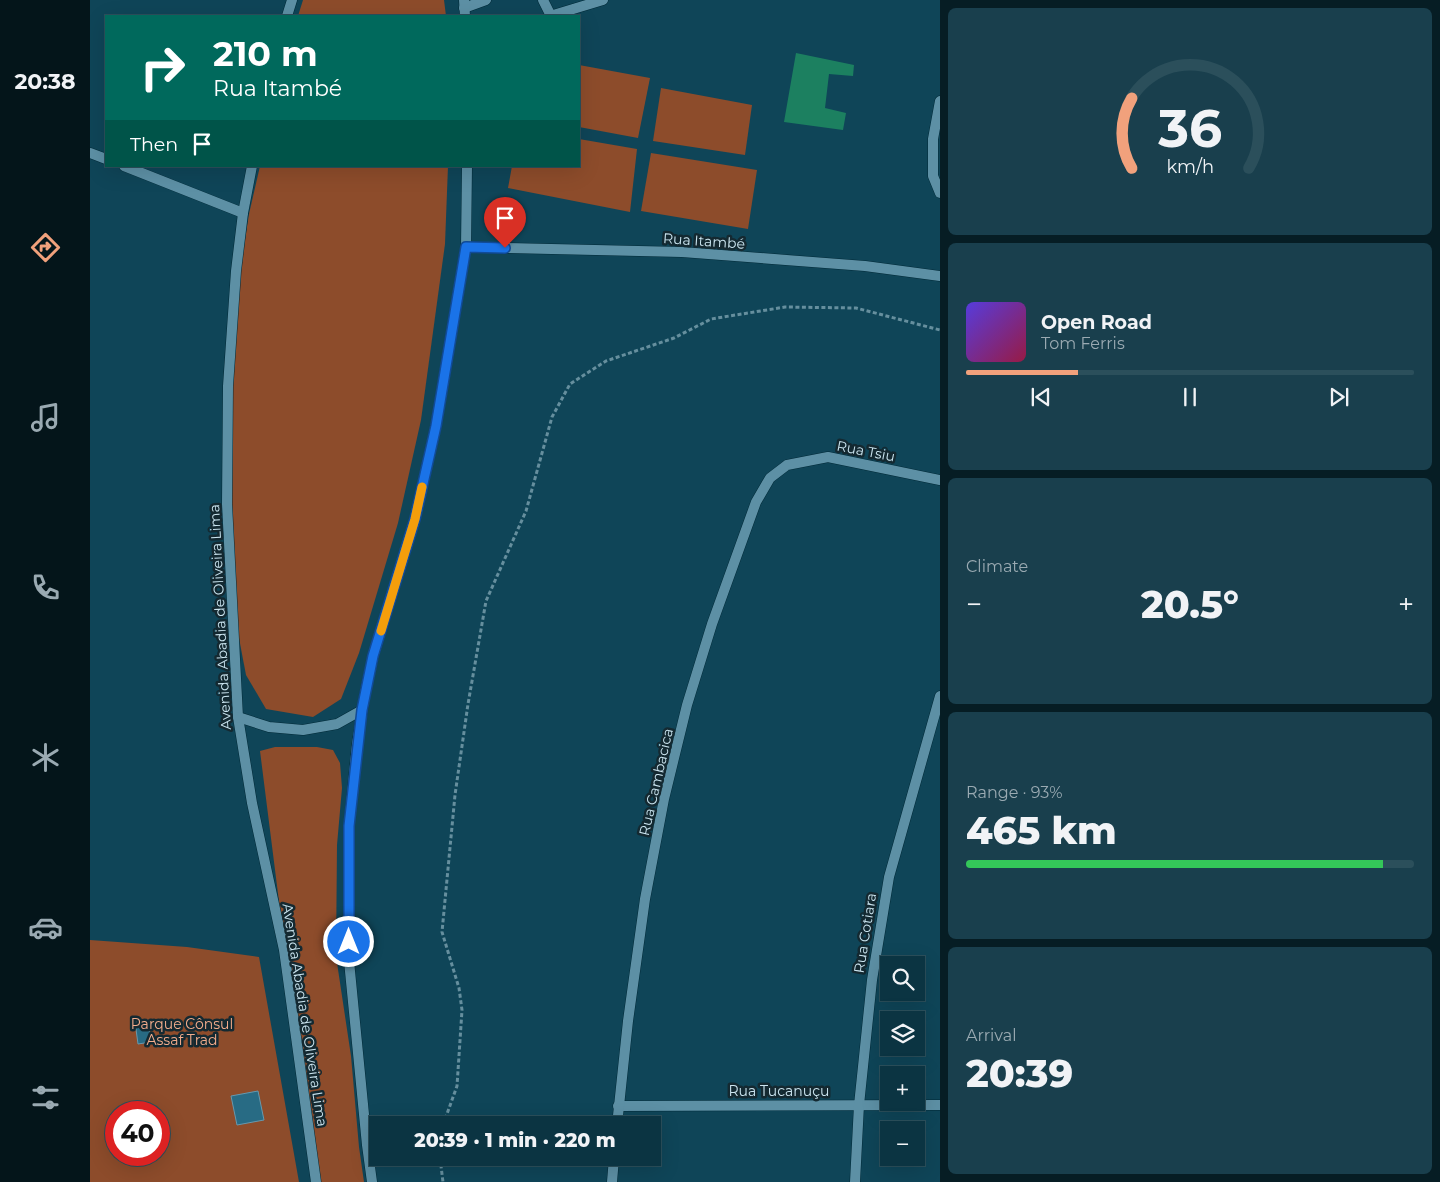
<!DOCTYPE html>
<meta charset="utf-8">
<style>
:root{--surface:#0b3442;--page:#193f4d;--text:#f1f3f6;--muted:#9aaab2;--line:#2b4f5b;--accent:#f1a17c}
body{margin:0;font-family:Montserrat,sans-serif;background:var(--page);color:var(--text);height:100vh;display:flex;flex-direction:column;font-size:19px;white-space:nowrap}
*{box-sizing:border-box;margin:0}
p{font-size:16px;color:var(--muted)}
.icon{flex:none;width:28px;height:28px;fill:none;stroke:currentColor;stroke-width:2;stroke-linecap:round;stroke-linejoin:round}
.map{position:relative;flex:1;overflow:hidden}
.panel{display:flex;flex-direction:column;gap:8px;padding:8px;background:#061d24;width:500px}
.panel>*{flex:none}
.banner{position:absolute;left:15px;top:15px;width:475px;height:152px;border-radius:0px;box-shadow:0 5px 20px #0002,0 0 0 1px var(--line);background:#00695c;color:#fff;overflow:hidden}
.buttons{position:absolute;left:790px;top:956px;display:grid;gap:10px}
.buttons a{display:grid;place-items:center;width:45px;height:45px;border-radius:0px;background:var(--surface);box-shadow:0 5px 20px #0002,0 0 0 1px var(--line);font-size:25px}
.speed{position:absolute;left:15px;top:1101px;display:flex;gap:10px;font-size:25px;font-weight:700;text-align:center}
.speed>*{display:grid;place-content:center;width:65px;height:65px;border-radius:50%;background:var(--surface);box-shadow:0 5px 20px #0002,0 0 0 1px var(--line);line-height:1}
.speed .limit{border:8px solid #d22;background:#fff;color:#111}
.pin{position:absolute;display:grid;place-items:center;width:42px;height:42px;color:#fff;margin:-51px -21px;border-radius:50% 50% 50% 0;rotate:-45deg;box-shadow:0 0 5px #0007}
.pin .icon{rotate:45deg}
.me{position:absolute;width:55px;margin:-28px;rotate:0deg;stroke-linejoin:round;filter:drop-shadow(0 0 4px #0008)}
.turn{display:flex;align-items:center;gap:18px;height:105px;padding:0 25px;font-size:22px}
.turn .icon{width:65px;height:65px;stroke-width:2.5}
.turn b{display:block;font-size:35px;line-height:42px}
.then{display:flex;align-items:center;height:48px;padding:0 25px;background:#0003;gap:10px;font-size:19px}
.big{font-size:38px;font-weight:800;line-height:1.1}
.panel .card{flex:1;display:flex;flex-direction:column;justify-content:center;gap:8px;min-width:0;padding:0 18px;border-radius:8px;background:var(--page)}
.panel .dial{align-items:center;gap:0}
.dial svg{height:130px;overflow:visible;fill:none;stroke:var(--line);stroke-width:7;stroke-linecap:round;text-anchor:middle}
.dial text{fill:var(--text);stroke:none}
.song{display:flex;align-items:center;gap:15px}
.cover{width:60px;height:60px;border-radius:8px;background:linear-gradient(135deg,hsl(250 70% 55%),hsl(340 70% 35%))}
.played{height:5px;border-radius:2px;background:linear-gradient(90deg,var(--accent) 25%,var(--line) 25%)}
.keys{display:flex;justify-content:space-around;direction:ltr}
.heat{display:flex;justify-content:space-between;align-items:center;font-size:28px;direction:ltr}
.charge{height:8px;border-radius:4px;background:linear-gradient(90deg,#34c759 93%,var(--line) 0)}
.trip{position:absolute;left:279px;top:1116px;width:292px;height:50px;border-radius:0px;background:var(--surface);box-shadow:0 5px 20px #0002,0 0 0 1px var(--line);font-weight:800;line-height:50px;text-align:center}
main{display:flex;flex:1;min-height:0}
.dock{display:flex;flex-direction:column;width:90px;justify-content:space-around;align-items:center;background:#04151a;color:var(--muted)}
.dock .icon{width:35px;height:35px}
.dock .active{color:var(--accent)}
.dock b{font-size:22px;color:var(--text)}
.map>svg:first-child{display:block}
</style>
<main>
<nav class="dock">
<b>20:38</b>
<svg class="icon active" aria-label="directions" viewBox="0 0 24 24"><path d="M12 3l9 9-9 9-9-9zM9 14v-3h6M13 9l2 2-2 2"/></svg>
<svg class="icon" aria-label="music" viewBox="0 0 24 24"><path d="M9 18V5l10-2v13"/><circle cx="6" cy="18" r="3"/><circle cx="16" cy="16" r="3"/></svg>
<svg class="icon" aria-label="phone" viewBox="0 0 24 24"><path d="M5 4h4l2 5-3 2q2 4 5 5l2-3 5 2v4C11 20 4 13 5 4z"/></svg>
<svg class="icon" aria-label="climate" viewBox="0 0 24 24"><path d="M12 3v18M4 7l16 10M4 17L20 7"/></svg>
<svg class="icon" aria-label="car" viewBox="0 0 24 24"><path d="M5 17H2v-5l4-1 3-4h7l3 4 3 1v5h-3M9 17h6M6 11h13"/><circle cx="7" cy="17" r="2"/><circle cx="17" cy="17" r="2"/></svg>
<svg class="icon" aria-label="filters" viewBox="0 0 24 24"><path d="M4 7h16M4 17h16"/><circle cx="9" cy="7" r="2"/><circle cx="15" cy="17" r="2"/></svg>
</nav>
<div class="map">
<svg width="850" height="1182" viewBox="0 0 850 1182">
<rect width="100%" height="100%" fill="#0f4558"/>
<g fill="#8d4c2b" fill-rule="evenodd">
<path d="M 213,0 L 354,0 L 356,16 L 208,16 Z"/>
<path d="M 489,65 L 560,78 L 548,138 L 489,127 Z"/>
<path d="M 571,88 L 662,105 L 655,155 L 563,141 Z"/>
<path d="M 489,139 L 547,149 L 540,212 L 418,188 L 422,166 L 489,166 Z"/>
<path d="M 561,153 L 667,170 L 658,229 L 551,211 Z"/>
<path d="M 170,166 L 358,166 L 355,244 L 331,420 L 308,523 L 269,653 L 251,699 L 223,717 L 176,709 L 156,675 L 144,612 L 140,504 L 141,385 L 150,272 L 159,214 Z"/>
<path d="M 185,747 L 227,747 L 243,750 L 250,763 L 252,788 L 247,845 L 246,956 L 261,1056 L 269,1147 L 274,1182 L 229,1182 L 195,949 L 170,751 Z"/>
<path d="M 0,940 L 97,947 L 169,957 L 209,1182 L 0,1182 ZM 26,1112 L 69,1112 L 69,1155 L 26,1155 Z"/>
</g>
<path fill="#1c8060" d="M 706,53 L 764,65 L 763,76 L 739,74 L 735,108 L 756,113 L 753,130 L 694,122 Z"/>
<g fill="#286b84" stroke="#6699ae">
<path d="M 58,1020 L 61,1042 L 48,1044 L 45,1022 Z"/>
<path d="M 168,1091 L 174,1120 L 147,1125 L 141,1096 Z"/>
</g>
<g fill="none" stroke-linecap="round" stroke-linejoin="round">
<g stroke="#012a38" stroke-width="11">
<g id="minor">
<path d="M 453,0 L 461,16"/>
<path d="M 374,8 L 396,0"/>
<path d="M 460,16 L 513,0"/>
<path d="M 0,153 L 16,159"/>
<path d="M 34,166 L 153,213"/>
<path d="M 850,193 L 843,176 L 843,139 L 850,101"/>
<path d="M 376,247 L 592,252 L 775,266 L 850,276"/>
<path d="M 528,1106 L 850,1105"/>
<path d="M 527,1125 L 538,1021 L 555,899 L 574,799 L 597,705 L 622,624 L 666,502 L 680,478 L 697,465 L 738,457 L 850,480"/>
<path d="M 522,1182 L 524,1158"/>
<path d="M 765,1182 L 769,1105 L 782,980 L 799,877 L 850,696"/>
</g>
</g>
<g stroke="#012a38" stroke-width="11">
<g id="tertiary">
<path d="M 374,0 L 375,16"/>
<path d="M 197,16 L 202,0"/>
<path d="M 162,166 L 153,213 L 146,271 L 138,386 L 137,504 L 148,717 L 162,803 L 194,950 L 226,1182"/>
<path d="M 148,717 L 179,727 L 213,730 L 247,724 L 272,710"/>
<path d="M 282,1182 L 277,1145 L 259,961 L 259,826 L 267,744 L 275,694 L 283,657 L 325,519 L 346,426 L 376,247 L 377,166"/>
</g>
</g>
<g stroke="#668f9e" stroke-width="3" stroke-dasharray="4 2.5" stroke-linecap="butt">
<path d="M 353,1125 L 367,1086 L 372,1010 L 369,988 L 352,932 L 365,795 L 378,704 L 396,601 L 436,511 L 462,417 L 480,384 L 516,361 L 584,338 L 621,319 L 695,307 L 766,308 L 850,330"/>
<path d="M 350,1158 L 353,1182"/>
</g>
<use href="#minor" stroke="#5d90a5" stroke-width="10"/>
<use href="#tertiary" stroke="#5d90a5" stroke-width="10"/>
</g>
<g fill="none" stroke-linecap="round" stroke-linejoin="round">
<g stroke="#114b97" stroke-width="12">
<path id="route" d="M 259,942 L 259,826 L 272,710 L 283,656 L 325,519 L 346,426 L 376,247 L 415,248"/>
</g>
<use href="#route" stroke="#1a73e8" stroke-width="9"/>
<path stroke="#f59e0b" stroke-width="9" d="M 291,631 L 325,519 L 332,487"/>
</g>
<g text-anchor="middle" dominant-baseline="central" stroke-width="5" stroke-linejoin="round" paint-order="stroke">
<g font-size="14" fill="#cbe5f0" stroke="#142931">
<text transform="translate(614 241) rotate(4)">Rua Itambé</text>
<text transform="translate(776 451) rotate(11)">Rua Tsiu</text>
<text transform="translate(130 617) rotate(-93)">Avenida Abadia de Oliveira Lima</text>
<text transform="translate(566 782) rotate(-77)">Rua Cambacica</text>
<text transform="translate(775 933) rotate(-81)">Rua Cotiara</text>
<text transform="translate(215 1015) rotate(81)">Avenida Abadia de Oliveira Lima</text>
<text x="689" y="1091">Rua Tucanuçu</text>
</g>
<g font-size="14" fill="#f4ad8c" stroke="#142931">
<text x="92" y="1024">Parque Cônsul<tspan x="92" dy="16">Assaf Trad</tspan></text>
</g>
</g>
</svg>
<div class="buttons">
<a><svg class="icon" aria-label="search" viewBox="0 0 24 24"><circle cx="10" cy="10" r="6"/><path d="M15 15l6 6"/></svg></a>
<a><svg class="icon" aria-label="layers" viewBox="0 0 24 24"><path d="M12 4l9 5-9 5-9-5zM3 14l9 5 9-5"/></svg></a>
<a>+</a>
<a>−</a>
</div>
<div class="speed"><div class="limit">40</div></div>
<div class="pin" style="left:415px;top:248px;background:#d93025"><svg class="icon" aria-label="arrive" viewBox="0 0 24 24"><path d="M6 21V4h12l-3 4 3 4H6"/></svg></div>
<svg class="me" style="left:259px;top:942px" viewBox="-20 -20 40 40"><circle r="17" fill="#1a73e8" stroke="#fff" stroke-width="3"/><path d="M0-11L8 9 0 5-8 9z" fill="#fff"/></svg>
<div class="trip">20:39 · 1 min · 220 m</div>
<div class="banner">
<div class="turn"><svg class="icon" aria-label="right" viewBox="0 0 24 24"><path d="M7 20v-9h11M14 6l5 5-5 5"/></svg><div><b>210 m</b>Rua Itambé</div></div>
<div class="then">Then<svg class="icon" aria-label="arrive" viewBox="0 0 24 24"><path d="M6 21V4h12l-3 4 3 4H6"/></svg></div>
</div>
</div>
<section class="panel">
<div class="card dial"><svg viewBox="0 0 100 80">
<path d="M14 69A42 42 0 1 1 86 69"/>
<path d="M14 69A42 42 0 0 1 14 26" stroke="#f1a17c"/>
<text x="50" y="56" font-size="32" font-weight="700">36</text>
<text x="50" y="72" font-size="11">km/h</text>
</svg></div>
<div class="card">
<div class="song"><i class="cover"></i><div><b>Open Road</b><p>Tom Ferris</p></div></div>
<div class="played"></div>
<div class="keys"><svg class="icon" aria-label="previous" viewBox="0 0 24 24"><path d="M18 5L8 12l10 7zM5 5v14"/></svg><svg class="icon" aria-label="pause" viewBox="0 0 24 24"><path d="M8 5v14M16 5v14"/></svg><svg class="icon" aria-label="next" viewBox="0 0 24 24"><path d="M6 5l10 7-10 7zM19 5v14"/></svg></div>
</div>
<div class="card"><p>Climate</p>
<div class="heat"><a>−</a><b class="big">20.5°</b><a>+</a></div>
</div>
<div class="card"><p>Range · 93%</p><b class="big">465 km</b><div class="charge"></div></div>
<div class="card"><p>Arrival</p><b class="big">20:39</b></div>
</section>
</main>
